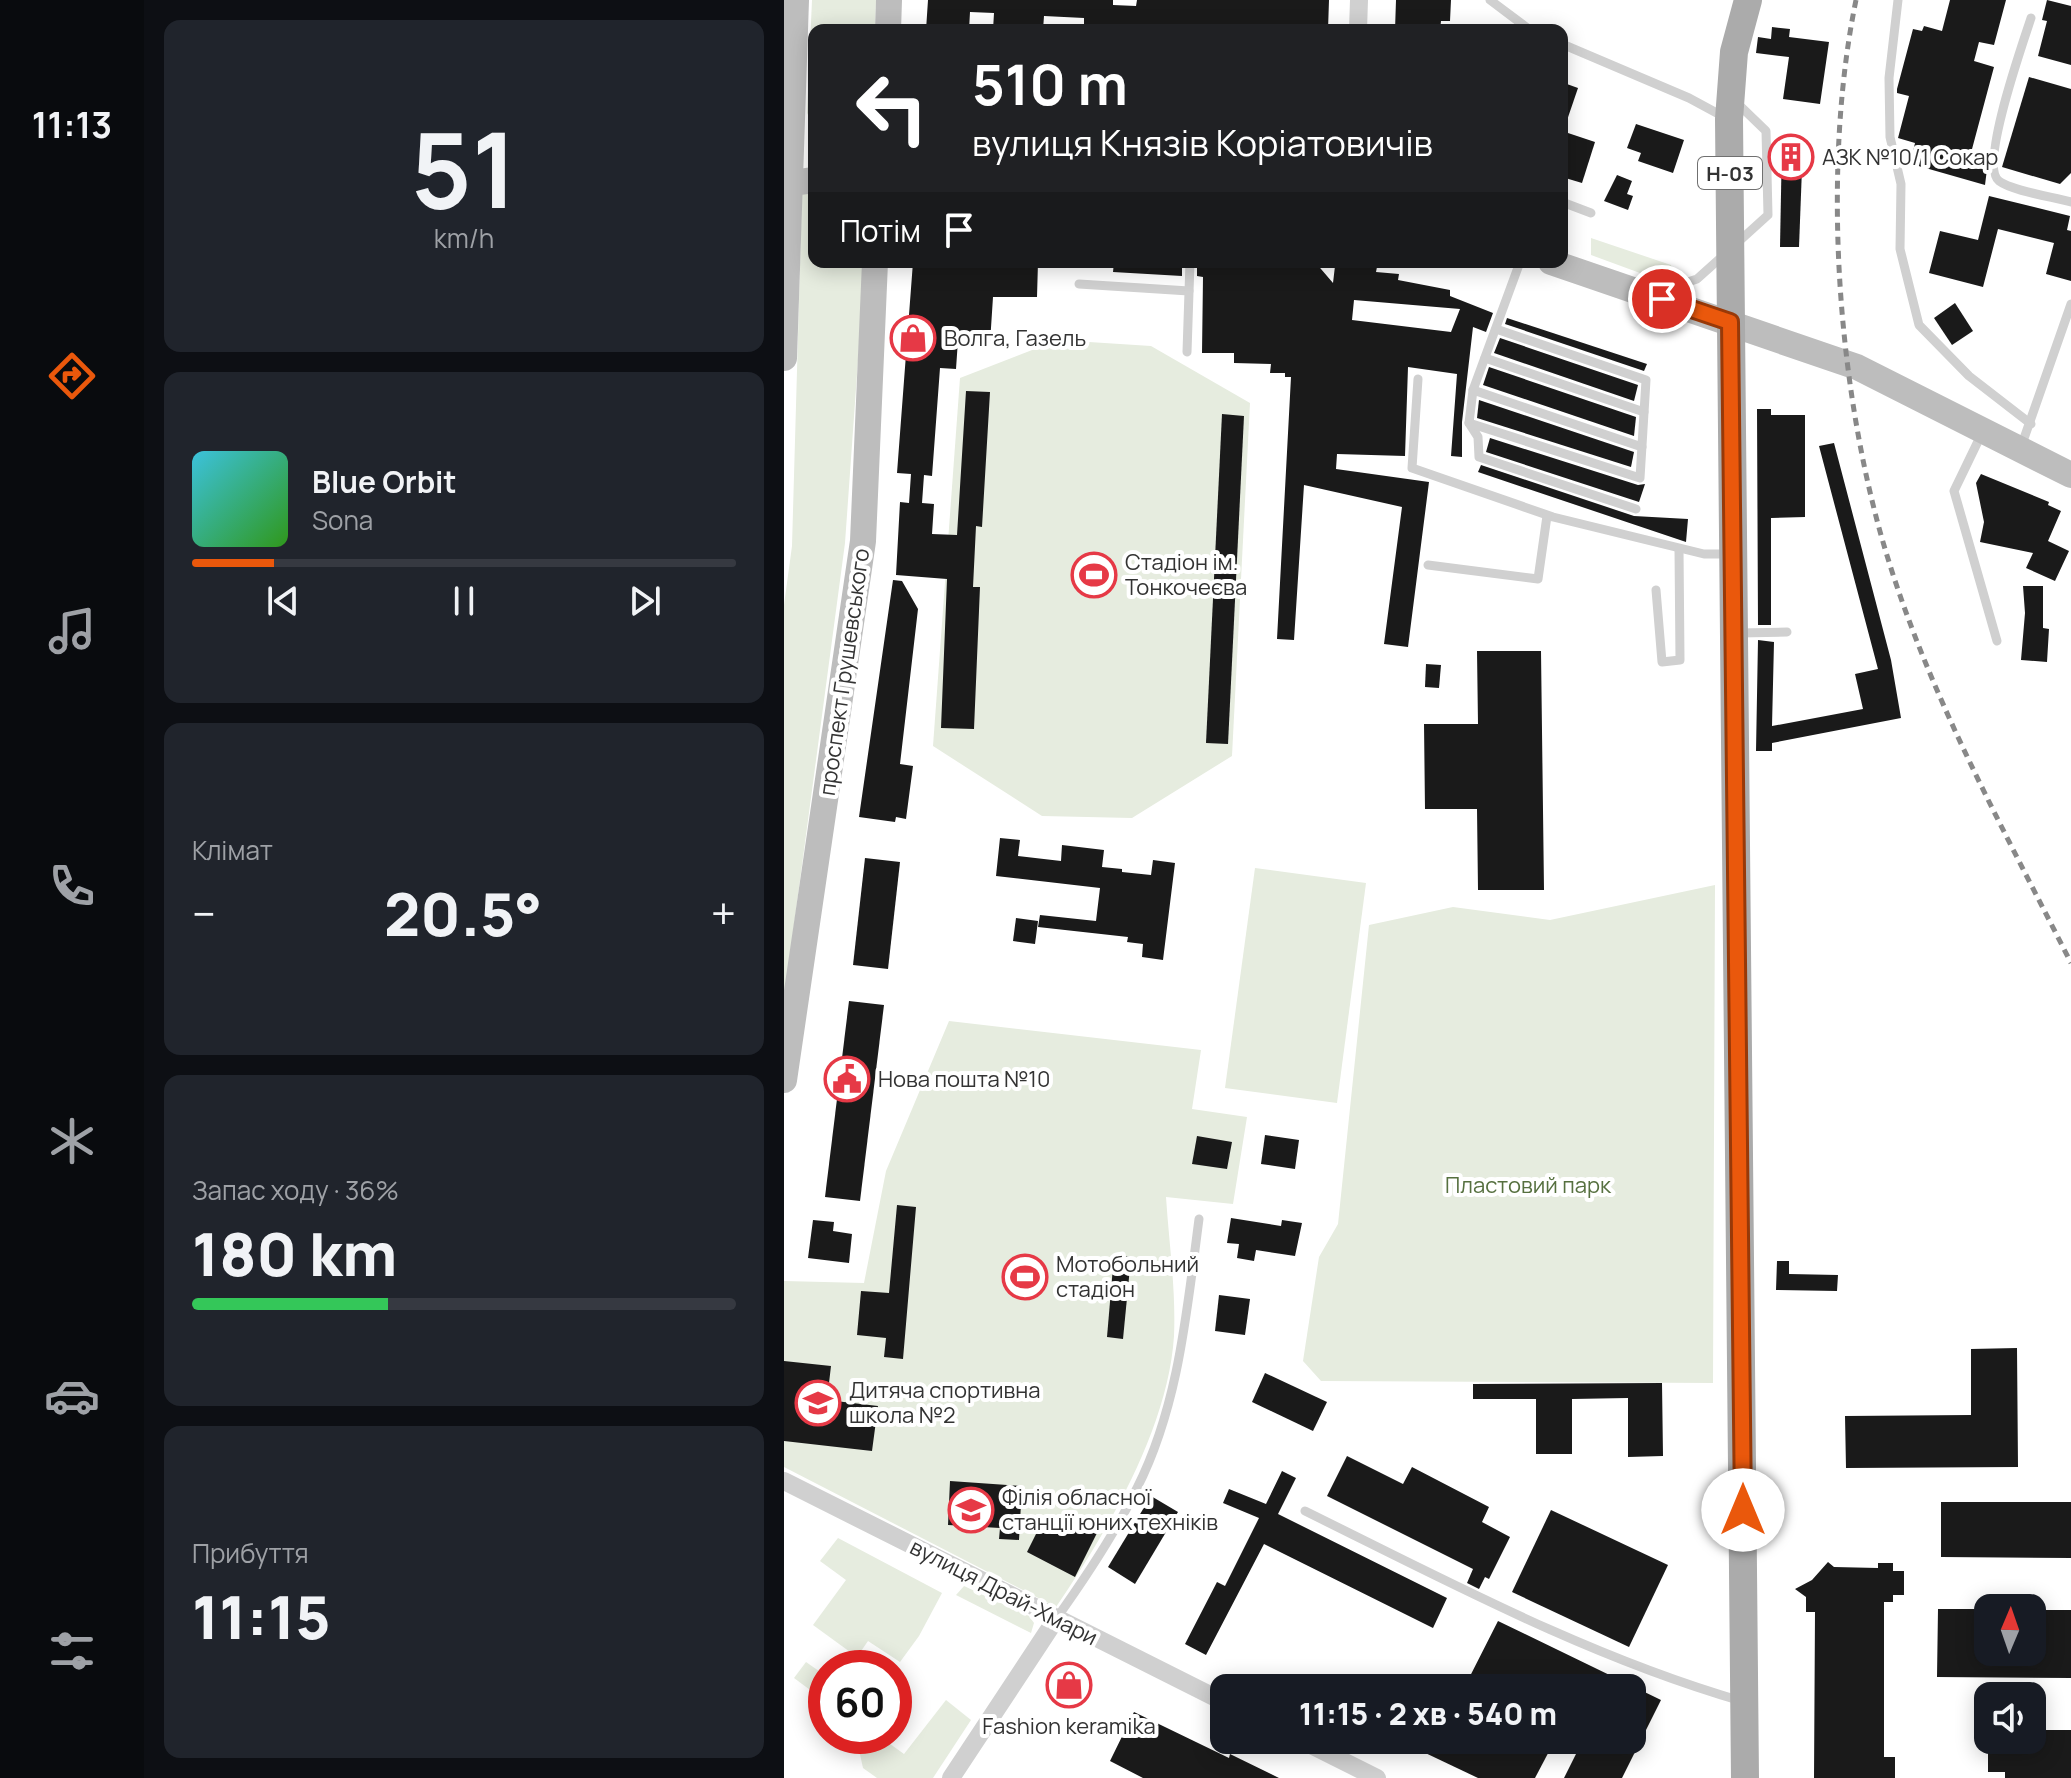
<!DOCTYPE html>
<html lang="uk">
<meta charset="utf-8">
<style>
:root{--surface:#171b24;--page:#20242c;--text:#f1f3f6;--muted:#9ea1a6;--line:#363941;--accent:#ea580c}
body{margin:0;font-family:Manrope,sans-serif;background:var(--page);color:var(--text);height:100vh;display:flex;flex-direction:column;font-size:30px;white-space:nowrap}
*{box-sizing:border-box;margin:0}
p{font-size:26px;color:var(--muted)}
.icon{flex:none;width:44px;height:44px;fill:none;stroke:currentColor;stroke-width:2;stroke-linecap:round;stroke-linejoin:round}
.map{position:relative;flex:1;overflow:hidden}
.side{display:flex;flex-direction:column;gap:20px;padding:20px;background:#0d0f14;width:640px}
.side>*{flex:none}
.banner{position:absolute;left:24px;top:24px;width:760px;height:244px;border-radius:16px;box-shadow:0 4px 20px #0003;background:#202124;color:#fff;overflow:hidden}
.needle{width:52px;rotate:2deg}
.tools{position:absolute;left:1190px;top:1594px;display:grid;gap:16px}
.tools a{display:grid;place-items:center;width:72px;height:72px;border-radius:16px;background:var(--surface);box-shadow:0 4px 20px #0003;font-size:40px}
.speed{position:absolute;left:24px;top:1650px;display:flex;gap:16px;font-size:40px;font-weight:700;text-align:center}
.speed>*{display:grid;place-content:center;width:104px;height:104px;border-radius:50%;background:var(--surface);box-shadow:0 4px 20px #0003;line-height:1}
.speed .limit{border:12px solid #d22;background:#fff;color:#111}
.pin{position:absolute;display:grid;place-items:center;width:68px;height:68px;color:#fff;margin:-34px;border:4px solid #fff;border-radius:50%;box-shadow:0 2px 8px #0007}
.me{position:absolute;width:88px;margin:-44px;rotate:0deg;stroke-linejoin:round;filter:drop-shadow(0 0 6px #0008)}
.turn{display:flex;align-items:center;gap:28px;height:168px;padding:0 32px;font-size:36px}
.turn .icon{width:104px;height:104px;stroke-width:2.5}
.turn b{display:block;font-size:56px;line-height:68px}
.then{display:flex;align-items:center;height:76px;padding:0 32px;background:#0003;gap:16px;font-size:30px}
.big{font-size:60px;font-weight:800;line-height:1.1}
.side .widget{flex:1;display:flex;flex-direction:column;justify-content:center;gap:12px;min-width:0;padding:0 28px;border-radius:16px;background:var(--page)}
.side .dial{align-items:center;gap:0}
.dial b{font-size:104px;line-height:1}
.song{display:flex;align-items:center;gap:24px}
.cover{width:96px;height:96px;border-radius:12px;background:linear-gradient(135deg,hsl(190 70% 55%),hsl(110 70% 35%))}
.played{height:8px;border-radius:4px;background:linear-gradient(90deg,var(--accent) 15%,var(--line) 15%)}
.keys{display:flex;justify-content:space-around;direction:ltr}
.heat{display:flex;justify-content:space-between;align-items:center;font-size:44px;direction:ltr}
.charge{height:12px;border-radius:6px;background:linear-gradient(90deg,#34c759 36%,var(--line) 0)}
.trip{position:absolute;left:426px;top:1674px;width:436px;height:80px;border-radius:16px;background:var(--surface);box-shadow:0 4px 20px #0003;font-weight:800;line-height:80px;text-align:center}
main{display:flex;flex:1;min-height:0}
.tab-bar{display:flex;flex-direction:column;width:144px;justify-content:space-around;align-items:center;background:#090b0e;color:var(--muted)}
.tab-bar .icon{width:56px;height:56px}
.tab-bar .active{color:var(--accent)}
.tab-bar b{font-size:36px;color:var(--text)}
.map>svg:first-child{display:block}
</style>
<main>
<nav class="tab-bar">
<b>11:13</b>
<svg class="icon active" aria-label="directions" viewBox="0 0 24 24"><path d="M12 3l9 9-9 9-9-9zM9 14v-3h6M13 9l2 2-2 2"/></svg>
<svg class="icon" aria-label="music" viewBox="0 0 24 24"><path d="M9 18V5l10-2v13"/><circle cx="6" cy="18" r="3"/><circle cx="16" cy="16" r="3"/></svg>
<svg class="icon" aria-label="phone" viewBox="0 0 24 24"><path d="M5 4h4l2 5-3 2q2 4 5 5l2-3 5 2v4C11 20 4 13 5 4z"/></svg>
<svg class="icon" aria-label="climate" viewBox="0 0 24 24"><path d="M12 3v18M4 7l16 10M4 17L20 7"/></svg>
<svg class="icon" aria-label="car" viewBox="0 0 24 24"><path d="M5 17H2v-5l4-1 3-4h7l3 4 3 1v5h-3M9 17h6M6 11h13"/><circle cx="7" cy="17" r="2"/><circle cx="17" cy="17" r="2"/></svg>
<svg class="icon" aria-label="filters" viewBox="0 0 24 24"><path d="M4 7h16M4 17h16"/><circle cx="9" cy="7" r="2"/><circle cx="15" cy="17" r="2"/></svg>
</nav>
<section class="side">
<div class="widget dial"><b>51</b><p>km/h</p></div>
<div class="widget">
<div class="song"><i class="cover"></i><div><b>Blue Orbit</b><p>Sona</p></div></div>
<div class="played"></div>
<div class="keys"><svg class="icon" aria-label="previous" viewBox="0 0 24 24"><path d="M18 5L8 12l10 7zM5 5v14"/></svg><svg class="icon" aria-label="pause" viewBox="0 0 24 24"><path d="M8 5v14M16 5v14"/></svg><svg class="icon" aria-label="next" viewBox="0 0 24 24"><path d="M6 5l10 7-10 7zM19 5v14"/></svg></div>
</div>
<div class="widget"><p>Клімат</p>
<div class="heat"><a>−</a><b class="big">20.5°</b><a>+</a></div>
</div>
<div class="widget"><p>Запас ходу · 36%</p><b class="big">180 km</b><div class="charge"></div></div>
<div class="widget"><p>Прибуття</p><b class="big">11:15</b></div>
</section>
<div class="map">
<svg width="1287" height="1778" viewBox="0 0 1287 1778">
<rect width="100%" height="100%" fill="#fff"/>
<g fill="#e6ecdf">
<path d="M 28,0 L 92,0 L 91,30 L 30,30 L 30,126 L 23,113 Z"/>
<path d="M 30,184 L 30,262 L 81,262 L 61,543 L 0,1000 L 0,605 L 8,546 L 18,195 Z"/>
<path d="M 807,238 L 887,265 L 889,272 L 885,279 L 875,280 L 807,255 Z"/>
<path d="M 274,340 L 367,346 L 466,403 L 448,756 L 348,818 L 258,816 L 149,746 L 176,378 Z"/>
<path d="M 471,868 L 582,883 L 553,1103 L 441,1088 Z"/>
<path d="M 931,885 L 929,1383 L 537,1381 L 519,1361 L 535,1257 L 554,1224 L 585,925 L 669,907 L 766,920 Z"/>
<path d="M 165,1021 L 417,1050 L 408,1109 L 463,1117 L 449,1204 L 382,1197 C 385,1243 392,1290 390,1336 C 384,1429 323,1532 272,1607 L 0,1467 L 0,1281 L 80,1283 L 102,1171 Z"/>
<path d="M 54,1538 L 158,1593 L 135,1636 L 116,1662 L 84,1641 L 73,1657 L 29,1625 L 62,1580 L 36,1561 Z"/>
<path d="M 180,1586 L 245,1616 L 250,1623 L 247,1633 L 172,1595 Z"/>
<path d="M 22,1662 L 42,1676 L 41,1701 L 10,1678 Z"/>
<path d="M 162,1700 L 187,1720 L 149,1778 L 93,1778 L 79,1768 L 72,1736 L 95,1736 L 120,1754 Z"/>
</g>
<g fill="#1a1a1a" fill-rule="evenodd">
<path d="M 144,0 L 329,0 L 329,5 L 352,6 L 353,0 L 545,0 L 544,30 L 300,30 L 300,18 L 260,16 L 259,30 L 209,30 L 210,13 L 186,12 L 185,30 L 142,30 Z"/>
<path d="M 612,0 L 667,0 L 666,21 L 657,21 L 656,30 L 611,30 Z"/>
<path d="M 1166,0 L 1222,0 L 1210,45 L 1195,42 L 1190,61 L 1210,67 L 1184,164 L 1203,169 L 1201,185 L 1131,165 L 1133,157 L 1128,156 L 1131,143 L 1114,138 L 1125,96 L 1113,93 L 1113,89 L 1129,29 L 1138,31 L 1140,26 L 1158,31 Z"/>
<path d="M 1263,0 L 1287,6 L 1287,65 L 1254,56 L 1263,21 L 1258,20 Z"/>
<path d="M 988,27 L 1006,29 L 1005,37 L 1045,42 L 1036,104 L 999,99 L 1005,57 L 972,53 L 974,37 L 987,39 Z"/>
<path d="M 1245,77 L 1287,89 L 1287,173 L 1276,184 L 1218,167 Z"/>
<path d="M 780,83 L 794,88 L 780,129 L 778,91 Z"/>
<path d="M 852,124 L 900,140 L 889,173 L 854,161 L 857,153 L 843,148 Z"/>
<path d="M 778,131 L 811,142 L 798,183 L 778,177 Z"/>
<path d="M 998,141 L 1019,142 L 1015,247 L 996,247 Z"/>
<path d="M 833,175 L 848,181 L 843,194 L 849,196 L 844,210 L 820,201 Z"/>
<path d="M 1205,196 L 1286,216 L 1283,230 L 1287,231 L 1287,281 L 1262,274 L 1270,243 L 1214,229 L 1199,287 L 1145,273 L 1156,231 L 1194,240 Z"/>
<path d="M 129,262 L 254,262 L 253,297 L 209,297 L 206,343 L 174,340 L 172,369 L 156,368 L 148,476 L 140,475 L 138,503 L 150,504 L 148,534 L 173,535 L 182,391 L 206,392 L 198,527 L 192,526 L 189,587 L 196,587 L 190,729 L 157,728 L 163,579 L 112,575 L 116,502 L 125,503 L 127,474 L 113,473 Z"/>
<path d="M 330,262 L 398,262 L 398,276 L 329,272 Z"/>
<path d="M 413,262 L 531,262 L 549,283 L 551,266 L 593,267 L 592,272 L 615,274 L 614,280 L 666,290 L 666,296 L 709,313 L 702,332 L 689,327 L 678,422 L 678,457 L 667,456 L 673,374 L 624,367 L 621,456 L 553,454 L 552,469 L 645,482 L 624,647 L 600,644 L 618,507 L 520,485 L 510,640 L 493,639 L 507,377 L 501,377 L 501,373 L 486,373 L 487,364 L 450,363 L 450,353 L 418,353 L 419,277 L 413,276 ZM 570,300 L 676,309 L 667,332 L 568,320 Z"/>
<path d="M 1171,303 L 1189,331 L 1168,345 L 1150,318 Z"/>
<path d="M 723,318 L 863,364 L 860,371 L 721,324 Z"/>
<path d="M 716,338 L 854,385 L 850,401 L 710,353 Z"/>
<path d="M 705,367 L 852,417 L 850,436 L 699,385 Z"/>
<path d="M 695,400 L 850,452 L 847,467 L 693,418 Z"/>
<path d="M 973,409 L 987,409 L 987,415 L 1021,415 L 1021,517 L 987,518 L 987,625 L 974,625 Z"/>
<path d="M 438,414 L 460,416 L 444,744 L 422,743 Z"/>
<path d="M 706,438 L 854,485 L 861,484 L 855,502 L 702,452 Z"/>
<path d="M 1050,443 L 1107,660 L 1117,718 L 988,743 L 988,751 L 972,751 L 974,640 L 990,642 L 988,726 L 1079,709 L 1071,674 L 1094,669 L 1035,446 Z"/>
<path d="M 697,465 L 850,516 L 904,519 L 902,542 L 694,472 Z"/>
<path d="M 1197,474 L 1265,502 L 1264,505 L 1277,511 L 1264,541 L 1285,551 L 1271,581 L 1242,568 L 1249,553 L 1196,542 L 1200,522 L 1192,483 Z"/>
<path d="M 109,580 L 118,581 L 134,609 L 116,764 L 129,766 L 122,819 L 112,817 L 111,822 L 75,817 Z"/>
<path d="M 1239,586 L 1259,586 L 1259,628 L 1265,629 L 1263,662 L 1237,660 L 1241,613 Z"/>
<path d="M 693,651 L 757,651 L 760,890 L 694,890 L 693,809 L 641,809 L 640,724 L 694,724 Z"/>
<path d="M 642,664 L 657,665 L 655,688 L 641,687 Z"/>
<path d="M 216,838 L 236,840 L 234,856 L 277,861 L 278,845 L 320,850 L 318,867 L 338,869 L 338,872 L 367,875 L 369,860 L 391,863 L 379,960 L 358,957 L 359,944 L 343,942 L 344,937 L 254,927 L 256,915 L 312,921 L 316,888 L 212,876 Z"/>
<path d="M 81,858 L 116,862 L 104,969 L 69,965 Z"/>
<path d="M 232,918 L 254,921 L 251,944 L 229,941 Z"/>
<path d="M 65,1001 L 100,1005 L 76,1201 L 41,1197 Z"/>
<path d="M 481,1135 L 515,1140 L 511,1169 L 477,1164 Z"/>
<path d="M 413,1136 L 448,1142 L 443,1169 L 408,1164 Z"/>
<path d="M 113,1205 L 132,1207 L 119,1359 L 100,1357 L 102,1338 L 73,1335 L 77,1291 L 105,1293 Z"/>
<path d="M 447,1218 L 497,1226 L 498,1220 L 518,1223 L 511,1256 L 472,1250 L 470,1261 L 453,1258 L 455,1244 L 443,1243 Z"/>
<path d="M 29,1220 L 50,1222 L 49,1231 L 68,1234 L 65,1263 L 24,1258 Z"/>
<path d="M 330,1255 L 347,1257 L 339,1339 L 323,1337 Z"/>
<path d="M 993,1261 L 1005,1261 L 1005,1274 L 1054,1275 L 1053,1291 L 992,1290 Z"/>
<path d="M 435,1295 L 466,1299 L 461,1335 L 431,1331 Z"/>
<path d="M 1233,1348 L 1234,1467 L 1062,1468 L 1061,1416 L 1187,1415 L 1187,1349 Z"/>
<path d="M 0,1361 L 47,1366 L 43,1400 L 94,1406 L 88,1451 L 0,1441 Z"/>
<path d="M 481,1373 L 543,1402 L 529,1431 L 468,1402 Z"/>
<path d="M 878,1383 L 879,1456 L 844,1457 L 844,1398 L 788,1399 L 788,1454 L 752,1454 L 752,1399 L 689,1399 L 689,1384 Z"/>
<path d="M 563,1456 L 619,1484 L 628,1467 L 705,1507 L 698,1522 L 726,1537 L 705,1579 L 701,1577 L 695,1589 L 683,1583 L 689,1569 L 543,1496 Z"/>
<path d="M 498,1471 L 512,1478 L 494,1514 L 663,1598 L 649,1628 L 480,1544 L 422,1655 L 401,1644 L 433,1582 L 441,1586 L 475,1518 L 439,1503 L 445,1489 L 482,1504 Z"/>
<path d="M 166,1481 L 238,1486 L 235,1540 L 215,1539 L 216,1528 L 164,1525 Z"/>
<path d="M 367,1496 L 394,1512 L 351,1584 L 324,1567 Z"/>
<path d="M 1157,1502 L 1287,1502 L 1287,1558 L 1157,1557 Z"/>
<path d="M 767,1510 L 884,1565 L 845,1647 L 728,1592 Z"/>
<path d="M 261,1516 L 297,1534 L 300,1527 L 313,1533 L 291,1577 L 243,1552 Z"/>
<path d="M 1044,1562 L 1050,1567 L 1094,1568 L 1094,1563 L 1109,1563 L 1109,1571 L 1120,1571 L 1120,1595 L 1109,1595 L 1109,1602 L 1100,1602 L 1100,1757 L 1111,1757 L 1111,1778 L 1030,1778 L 1031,1612 L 1022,1612 L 1022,1597 L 1011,1589 L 1028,1580 Z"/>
<path d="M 1154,1609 L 1204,1609 L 1204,1652 L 1248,1652 L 1248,1610 L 1287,1610 L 1287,1678 L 1153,1677 Z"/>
<path d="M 714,1621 L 877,1700 L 838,1778 L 780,1778 L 799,1740 L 848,1740 L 848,1688 L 680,1688 Z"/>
<path d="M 350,1712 L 445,1758 L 446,1754 L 495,1778 L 359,1778 L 326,1761 Z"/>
<path d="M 1248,1730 L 1287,1730 L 1287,1778 L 1221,1778 L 1221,1772 L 1204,1772 L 1204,1751 L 1221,1751 L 1221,1740 L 1248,1740 Z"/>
<path d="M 614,1740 L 771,1740 L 751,1778 L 694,1778 Z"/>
</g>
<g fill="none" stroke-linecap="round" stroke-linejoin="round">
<g stroke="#d0d0d0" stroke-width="9">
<path d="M 706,0 L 746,30"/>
<path d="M 1114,0 L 1105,78 L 1106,137 L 1117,184 L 1116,249 L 1135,325 L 1185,376 L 1247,424"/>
<path d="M 1247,18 C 1239,43 1195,166 1215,181 C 1228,191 1269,197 1287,202"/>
<path d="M 778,44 L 905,98 L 942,118"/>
<path d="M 778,202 L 807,213"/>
<path d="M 952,244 L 984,215 L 982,131 L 952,102"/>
<path d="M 736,262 L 689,390 L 685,423 L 694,437 L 695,457 L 852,509"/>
<path d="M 295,284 L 405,291"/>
<path d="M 876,291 L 913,279 L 941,254"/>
<path d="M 403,352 L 406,262"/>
<path d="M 701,358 L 860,412"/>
<path d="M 634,379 L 628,468 L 769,517 L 920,554 L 947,554"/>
<path d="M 689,390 L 858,447"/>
<path d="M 685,423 L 856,478 L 862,380 L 712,329"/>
<path d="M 1198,433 L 1170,491 L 1213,641"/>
<path d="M 1237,447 L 1287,304"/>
<path d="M 644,565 L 754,579 L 763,516"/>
<path d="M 872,590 L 878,662 L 896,660 L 895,549"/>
<path d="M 955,633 L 1003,632"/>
<path d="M 521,1511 C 663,1581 805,1657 957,1701"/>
<path d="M 272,1619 C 302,1577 331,1534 353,1488 C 395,1405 403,1309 415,1219"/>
</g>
<g stroke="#d0d0d0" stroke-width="18">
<path d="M 574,30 L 575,0"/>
<path d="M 0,1481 L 440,1702"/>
<path d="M 517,1740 L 593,1778"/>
<path d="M 167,1778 L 272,1619"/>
</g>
<g stroke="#bdbdbd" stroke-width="26">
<path d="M 104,30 L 105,0"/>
<path d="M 0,184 L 30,180"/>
<path d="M 767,262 L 1073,367 L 1287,475"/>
<path d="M 0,358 L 12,0"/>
<path d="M 0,1080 L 79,541 L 91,262"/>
</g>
<path stroke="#ababab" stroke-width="28" d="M 961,1778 L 945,119 L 950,52 L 964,0"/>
<path stroke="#888" stroke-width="5" stroke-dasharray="8 6" stroke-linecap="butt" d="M 1072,0 C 1037,170 1053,396 1105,562 C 1149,703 1221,832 1287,963"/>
</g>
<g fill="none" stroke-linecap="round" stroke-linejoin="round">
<g stroke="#983908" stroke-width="20">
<path id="route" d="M 878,299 L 946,322 L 959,1510"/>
</g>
<use href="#route" stroke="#ea580c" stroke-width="14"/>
</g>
<defs>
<g id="building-ring" transform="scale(2.3)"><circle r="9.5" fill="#fff" stroke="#e63946" stroke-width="1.5"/><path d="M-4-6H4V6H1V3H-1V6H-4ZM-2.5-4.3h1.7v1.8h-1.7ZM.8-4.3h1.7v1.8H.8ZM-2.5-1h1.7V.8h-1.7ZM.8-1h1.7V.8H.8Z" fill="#e63946"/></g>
<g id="shop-ring" transform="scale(2.3)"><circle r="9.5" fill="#fff" stroke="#e63946" stroke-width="1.5"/><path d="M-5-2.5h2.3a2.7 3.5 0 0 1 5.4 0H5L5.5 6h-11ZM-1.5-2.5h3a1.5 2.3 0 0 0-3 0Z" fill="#e63946"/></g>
<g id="stadium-ring" transform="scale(2.3)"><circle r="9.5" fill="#fff" stroke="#e63946" stroke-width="1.5"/><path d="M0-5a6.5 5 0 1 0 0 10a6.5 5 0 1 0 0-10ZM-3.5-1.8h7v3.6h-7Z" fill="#e63946"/></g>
<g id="civic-ring" transform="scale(2.3)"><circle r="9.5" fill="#fff" stroke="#e63946" stroke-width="1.5"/><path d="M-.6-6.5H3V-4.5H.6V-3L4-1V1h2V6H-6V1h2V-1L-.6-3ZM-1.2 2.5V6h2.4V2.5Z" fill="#e63946"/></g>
<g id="school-ring" transform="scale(2.3)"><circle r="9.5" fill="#fff" stroke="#e63946" stroke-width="1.5"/><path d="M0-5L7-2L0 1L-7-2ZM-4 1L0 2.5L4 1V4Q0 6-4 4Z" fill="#e63946"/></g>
</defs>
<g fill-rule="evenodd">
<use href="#building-ring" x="1007" y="157"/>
<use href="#shop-ring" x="129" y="338"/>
<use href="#stadium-ring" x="310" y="575"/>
<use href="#civic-ring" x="63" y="1079"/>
<use href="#stadium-ring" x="241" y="1277"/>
<use href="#school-ring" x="34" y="1403"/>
<use href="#school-ring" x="187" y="1510"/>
<use href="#shop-ring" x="285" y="1685"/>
</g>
<g text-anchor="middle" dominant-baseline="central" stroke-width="8" stroke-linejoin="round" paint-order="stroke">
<rect fill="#fff" stroke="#707070" stroke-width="2" x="914" y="157" width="64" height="32" rx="6"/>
<g font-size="20" font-weight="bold" fill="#333">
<text x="946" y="173">Н-03</text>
</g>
<g font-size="22" fill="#333" stroke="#fff" text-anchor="start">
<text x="1038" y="157">АЗК №10/1 Сокар</text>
<text x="160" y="338">Волга, Газель</text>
<text x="341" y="562">Стадіон ім.<tspan x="341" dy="25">Тонкочеєва</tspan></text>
<text x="94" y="1079">Нова пошта №10</text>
<text x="272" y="1264">Мотобольний<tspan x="272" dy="25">стадіон</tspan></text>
<text x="65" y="1390">Дитяча спортивна<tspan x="65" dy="25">школа №2</tspan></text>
<text x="218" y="1497">Філія обласної<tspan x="218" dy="25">станції юних техніків</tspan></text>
<text x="285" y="1726" text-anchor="middle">Fashion keramika</text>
</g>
<g font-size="22" fill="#333" stroke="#fff">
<text transform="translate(60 672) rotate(-82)">проспект Грушевського</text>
<text transform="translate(220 1592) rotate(27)">вулиця Драй-Хмари</text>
</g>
<g font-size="22" fill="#56703f" stroke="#fff">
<text x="744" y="1185">Пластовий парк</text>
</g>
</g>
</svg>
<div class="tools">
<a><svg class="needle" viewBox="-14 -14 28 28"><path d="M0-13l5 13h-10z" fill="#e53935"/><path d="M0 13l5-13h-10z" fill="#9ea1a6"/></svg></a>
<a><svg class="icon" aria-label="sound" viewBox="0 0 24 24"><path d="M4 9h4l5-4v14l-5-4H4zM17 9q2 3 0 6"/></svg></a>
</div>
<div class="speed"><div class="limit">60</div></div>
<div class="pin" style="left:878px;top:299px;background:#d93025"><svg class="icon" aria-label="arrive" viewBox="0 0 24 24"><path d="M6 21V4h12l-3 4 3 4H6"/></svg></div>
<svg class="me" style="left:959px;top:1510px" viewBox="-20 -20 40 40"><circle r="19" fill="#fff"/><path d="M0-13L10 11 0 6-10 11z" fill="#ea580c"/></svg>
<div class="trip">11:15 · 2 хв · 540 m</div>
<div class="banner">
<div class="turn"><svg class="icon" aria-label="left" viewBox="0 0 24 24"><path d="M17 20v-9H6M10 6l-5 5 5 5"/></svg><div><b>510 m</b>вулиця Князів Коріатовичів</div></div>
<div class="then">Потім<svg class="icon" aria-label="arrive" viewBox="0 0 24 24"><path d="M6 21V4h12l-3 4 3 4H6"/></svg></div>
</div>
</div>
</main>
